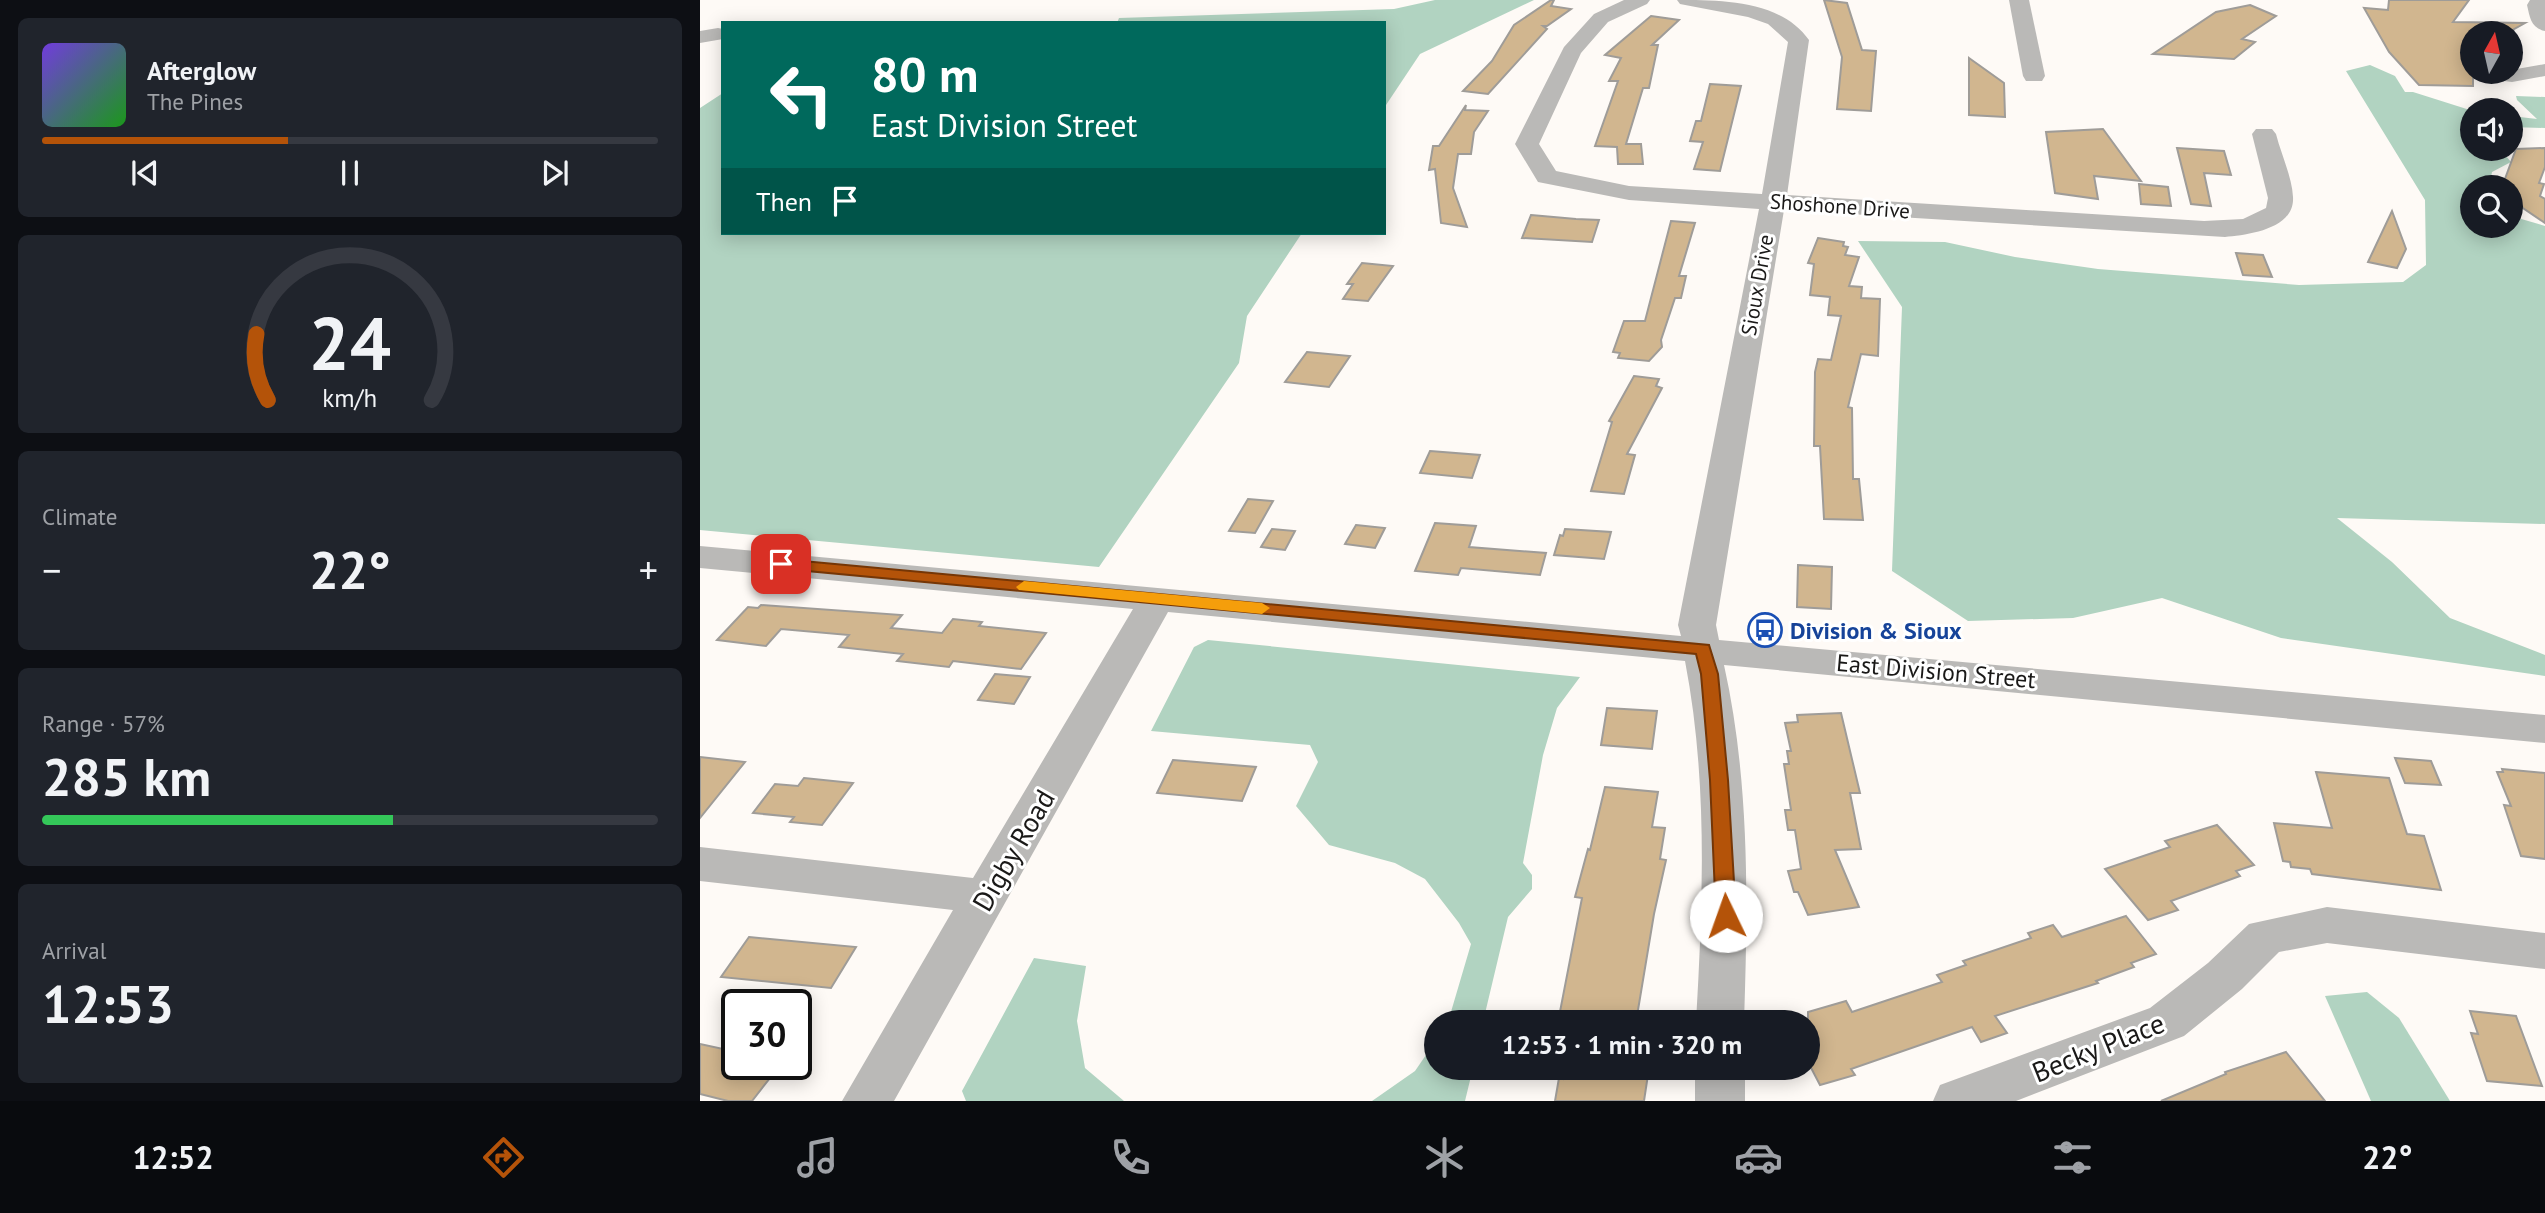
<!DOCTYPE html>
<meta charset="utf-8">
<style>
:root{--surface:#171b24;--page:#20242c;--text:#f1f3f6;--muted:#9ea1a6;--line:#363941;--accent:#b45309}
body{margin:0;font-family:"PT Sans",sans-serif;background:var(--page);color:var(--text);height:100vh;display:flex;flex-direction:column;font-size:26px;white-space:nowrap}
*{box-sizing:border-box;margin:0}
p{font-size:23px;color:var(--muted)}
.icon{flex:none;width:38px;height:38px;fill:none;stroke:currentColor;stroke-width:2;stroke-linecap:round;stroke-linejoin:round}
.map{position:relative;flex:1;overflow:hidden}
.sheet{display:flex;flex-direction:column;gap:18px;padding:18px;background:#0d0f14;width:700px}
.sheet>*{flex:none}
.hud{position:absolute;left:21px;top:21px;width:665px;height:214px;border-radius:0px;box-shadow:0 4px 18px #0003;background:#00695c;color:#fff;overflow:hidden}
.needle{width:46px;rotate:8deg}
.controls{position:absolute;left:1760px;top:21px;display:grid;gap:14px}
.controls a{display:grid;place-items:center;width:63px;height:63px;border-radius:50%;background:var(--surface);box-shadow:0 4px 18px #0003;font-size:35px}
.speed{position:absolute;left:21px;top:989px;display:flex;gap:14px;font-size:35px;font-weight:700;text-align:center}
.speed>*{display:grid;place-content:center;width:91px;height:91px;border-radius:50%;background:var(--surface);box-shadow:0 4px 18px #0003;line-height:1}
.speed .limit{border:4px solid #111;border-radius:10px;background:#fff;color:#111}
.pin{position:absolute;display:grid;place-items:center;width:60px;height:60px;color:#fff;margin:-30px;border-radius:14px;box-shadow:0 4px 10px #0006}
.me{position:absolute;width:77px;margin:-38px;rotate:357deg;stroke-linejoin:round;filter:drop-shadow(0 0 5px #0008)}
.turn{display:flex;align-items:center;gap:24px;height:147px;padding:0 35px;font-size:32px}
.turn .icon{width:91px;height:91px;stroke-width:2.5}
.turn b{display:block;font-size:49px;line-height:60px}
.then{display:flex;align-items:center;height:66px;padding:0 35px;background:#0003;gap:14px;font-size:26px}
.big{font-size:52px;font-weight:700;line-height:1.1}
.sheet .widget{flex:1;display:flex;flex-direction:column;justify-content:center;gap:10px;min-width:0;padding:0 24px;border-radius:10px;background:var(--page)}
.sheet .dial{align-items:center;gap:0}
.dial svg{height:182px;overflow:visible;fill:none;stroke:var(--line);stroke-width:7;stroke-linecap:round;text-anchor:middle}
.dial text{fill:var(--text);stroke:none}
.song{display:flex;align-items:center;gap:21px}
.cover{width:84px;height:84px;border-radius:10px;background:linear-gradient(135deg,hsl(260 70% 55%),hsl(120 70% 35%))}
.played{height:7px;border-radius:4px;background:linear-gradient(90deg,var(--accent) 40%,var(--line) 40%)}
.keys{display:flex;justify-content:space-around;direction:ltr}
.heat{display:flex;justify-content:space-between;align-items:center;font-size:38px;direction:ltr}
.charge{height:10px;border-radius:5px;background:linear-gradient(90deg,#34c759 57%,var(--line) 0)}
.trip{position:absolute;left:724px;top:1010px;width:396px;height:70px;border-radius:35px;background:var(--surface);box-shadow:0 4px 18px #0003;font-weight:700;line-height:70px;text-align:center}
.tabs{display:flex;height:112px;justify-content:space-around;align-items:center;background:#090b0e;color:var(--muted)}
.tabs .icon{width:49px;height:49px}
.tabs .on{color:var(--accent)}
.tabs b{font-size:32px;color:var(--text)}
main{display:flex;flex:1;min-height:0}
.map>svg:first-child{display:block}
</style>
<main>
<section class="sheet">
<div class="widget">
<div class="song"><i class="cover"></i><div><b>Afterglow</b><p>The Pines</p></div></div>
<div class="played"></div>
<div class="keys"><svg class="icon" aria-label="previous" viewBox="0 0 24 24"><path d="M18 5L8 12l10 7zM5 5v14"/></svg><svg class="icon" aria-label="pause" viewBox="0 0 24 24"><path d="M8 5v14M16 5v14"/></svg><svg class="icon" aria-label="next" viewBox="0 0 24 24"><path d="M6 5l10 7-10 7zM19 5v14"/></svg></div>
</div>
<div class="widget dial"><svg viewBox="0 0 100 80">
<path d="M14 69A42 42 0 1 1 86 69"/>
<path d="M14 69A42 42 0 0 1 9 40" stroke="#b45309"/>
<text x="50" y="56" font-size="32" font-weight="700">24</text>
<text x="50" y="72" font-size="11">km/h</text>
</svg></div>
<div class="widget"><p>Climate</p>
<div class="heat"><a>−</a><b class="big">22°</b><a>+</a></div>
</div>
<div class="widget"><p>Range · 57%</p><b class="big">285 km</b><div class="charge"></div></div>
<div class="widget"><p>Arrival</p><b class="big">12:53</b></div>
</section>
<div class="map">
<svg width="1845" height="1101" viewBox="0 0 1845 1101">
<rect width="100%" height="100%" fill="#fefaf6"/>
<g fill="#b1d3c1">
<path d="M 735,0 L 834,0 L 720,54 L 684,108 L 684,23 L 417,23 L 419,18 L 694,9 Z"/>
<path d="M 1670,65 L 1695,76 L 1705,92 L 1713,92 L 1773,111 L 1773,137 L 1769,140 L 1773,141 L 1773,149 C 1789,149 1801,148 1811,162 L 1792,172 L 1789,187 L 1773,187 L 1773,226 L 1811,226 L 1811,216 L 1845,226 L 1845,524 L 1637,518 L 1692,562 L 1750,618 L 1845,655 L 1845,676 L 1581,638 L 1462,598 L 1373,618 L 1268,621 L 1192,571 L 1202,307 L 1158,241 L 1245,242 L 1315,257 L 1398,269 L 1599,285 L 1703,282 L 1726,265 L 1725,200 L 1646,71 Z"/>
<path d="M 23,93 L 23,233 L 602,233 L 547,316 L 539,363 L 399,567 L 0,530 L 0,108 Z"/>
<path d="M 1816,96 L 1845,97 L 1845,128 L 1811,127 L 1811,116 L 1837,119 L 1817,100 Z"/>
<path d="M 508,640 L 880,677 L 857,708 L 843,755 L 823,863 L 832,875 L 832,889 L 808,917 L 783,1022 L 748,1022 L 771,944 L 759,923 L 725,879 L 695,863 L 629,845 L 596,806 L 618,762 L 610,745 L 451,731 L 494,647 Z"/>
<path d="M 334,958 L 386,966 L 377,1021 L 385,1068 L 424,1101 L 266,1101 L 262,1091 Z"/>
<path d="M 1667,992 L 1699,1018 L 1750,1101 L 1671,1101 L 1625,996 Z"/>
<path d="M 737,1039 L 737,1068 L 773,1068 L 765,1101 L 672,1101 L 715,1071 Z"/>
</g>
<g fill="#d1b68f" stroke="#9f9c98" stroke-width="2">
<path d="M 851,0 L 854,0 L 851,6 L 871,9 L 847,26 L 843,26 L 847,29 L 788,94 L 763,91 L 792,61 L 814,25 Z"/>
<path d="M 1124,0 L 1147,3 L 1162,50 L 1176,51 L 1171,111 L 1137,109 L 1142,57 Z"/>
<path d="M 1689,0 L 1769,0 L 1753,22 L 1825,23 L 1807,33 L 1773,33 L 1773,86 L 1719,85 L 1689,52 L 1664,8 L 1688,10 Z"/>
<path d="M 1550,5 L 1576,16 L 1542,39 L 1555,42 L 1534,59 L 1453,54 L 1516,12 Z"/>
<path d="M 951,16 L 979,20 L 952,45 L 958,45 L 949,88 L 943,88 L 926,144 L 941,144 L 943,164 L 918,164 L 917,147 L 895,146 L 918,81 L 909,81 L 921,58 L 905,55 Z"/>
<path d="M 1269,58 L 1304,83 L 1305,117 L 1269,115 Z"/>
<path d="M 1010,84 L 1041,86 L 1020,171 L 994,169 L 1003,142 L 990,141 L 996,121 L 1001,121 Z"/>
<path d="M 766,105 L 765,110 L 788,111 L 774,132 L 771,154 L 758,154 L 753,188 L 767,227 L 741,223 L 735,169 L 729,170 L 733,146 L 739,146 Z"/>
<path d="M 1403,129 L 1441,181 L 1394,176 L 1398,199 L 1355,193 L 1346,132 Z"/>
<path d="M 1477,148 L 1524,151 L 1531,175 L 1504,173 L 1511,206 L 1491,204 Z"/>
<path d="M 1845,148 L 1845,167 L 1839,183 L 1844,184 L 1840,196 L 1845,199 L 1845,223 L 1811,200 L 1811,187 L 1802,187 L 1816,149 Z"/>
<path d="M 1439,184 L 1468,187 L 1471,206 L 1441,204 Z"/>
<path d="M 1692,211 L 1706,249 L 1697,268 L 1668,262 Z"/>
<path d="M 831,215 L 876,219 L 899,220 L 892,242 L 822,238 Z"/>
<path d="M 971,221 L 995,223 L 979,276 L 986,276 L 981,298 L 975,298 L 961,340 L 962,347 L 949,361 L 918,358 L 920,353 L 913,352 L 924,321 L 945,321 Z"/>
<path d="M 1118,238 L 1144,242 L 1143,246 L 1148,247 L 1145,255 L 1159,257 L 1149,286 L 1162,287 L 1161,298 L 1180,299 L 1178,356 L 1161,354 L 1148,407 L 1152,408 L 1153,479 L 1159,479 L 1163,520 L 1124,519 L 1120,446 L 1114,446 L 1115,372 L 1118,359 L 1131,360 L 1141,316 L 1128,315 L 1130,297 L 1110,295 L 1114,264 L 1108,263 Z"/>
<path d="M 1536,253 L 1563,255 L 1572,277 L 1543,275 Z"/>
<path d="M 662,263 L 693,266 L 668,301 L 643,299 L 653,284 L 647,284 Z"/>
<path d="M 607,352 L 650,356 L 629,387 L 585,382 Z"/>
<path d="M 934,376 L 959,379 L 956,386 L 962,388 L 927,454 L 935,455 L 924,494 L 891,491 L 912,422 L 909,421 Z"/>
<path d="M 730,451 L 780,455 L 772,478 L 720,473 Z"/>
<path d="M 548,499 L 573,501 L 555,533 L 529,531 Z"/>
<path d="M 735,523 L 776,526 L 769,547 L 846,553 L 840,575 L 761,568 L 758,575 L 715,571 Z"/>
<path d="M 656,525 L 685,528 L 675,548 L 645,544 Z"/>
<path d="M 572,529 L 595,531 L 585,550 L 561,547 Z"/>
<path d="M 865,529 L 911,532 L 904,559 L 854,555 L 860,535 L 863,536 Z"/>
<path d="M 1098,565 L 1132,567 L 1131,609 L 1097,607 Z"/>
<path d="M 61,605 L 202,615 L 191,628 L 242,633 L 253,619 L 282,622 L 279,626 L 346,633 L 321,669 L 253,661 L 249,667 L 197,661 L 203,654 L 139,647 L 149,635 L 81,629 L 66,646 L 17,640 L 48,607 L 58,608 Z"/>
<path d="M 295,674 L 330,677 L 314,704 L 278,700 Z"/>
<path d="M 907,708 L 957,711 L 952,749 L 901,745 Z"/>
<path d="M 1141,713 L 1160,793 L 1150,793 L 1161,849 L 1135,850 L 1159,907 L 1108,915 L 1098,892 L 1094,892 L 1088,871 L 1101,869 L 1095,830 L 1088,830 L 1085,810 L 1091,810 L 1084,764 L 1089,764 L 1087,751 L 1091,751 L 1085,723 L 1098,722 L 1097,715 Z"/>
<path d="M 0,757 L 45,762 L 0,818 Z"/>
<path d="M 1695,758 L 1731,761 L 1741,785 L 1705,783 Z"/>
<path d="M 473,760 L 556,767 L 542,801 L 457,793 Z"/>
<path d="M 1802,769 L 1845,773 L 1845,859 L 1821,856 L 1804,805 L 1811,806 L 1797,772 L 1803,772 Z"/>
<path d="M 1616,772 L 1689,778 L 1707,834 L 1724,836 L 1741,890 L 1612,874 L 1610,869 L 1591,867 L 1590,862 L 1583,861 L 1574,823 L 1632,828 Z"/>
<path d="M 104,778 L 153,783 L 122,825 L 90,822 L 94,817 L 53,813 L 75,784 L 98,786 Z"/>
<path d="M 905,787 L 958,792 L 952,827 L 965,828 L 960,859 L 966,860 L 954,914 L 936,1022 L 858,1022 L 882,898 L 875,897 L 888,849 L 890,850 Z"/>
<path d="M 1517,825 L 1554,865 L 1536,871 L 1540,876 L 1471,901 L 1478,910 L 1448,920 L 1405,869 L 1470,847 L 1465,841 Z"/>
<path d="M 1426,916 L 1456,954 L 1431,963 L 1434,967 L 1396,981 L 1398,983 L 1295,1016 L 1307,1033 L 1281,1042 L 1272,1027 L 1151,1069 L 1155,1075 L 1120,1085 L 1108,1062 L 1108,1012 L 1146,1001 L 1152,1012 L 1242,982 L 1237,975 L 1266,965 L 1263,961 L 1331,938 L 1328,933 L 1353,925 L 1362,937 Z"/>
<path d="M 49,937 L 156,947 L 131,988 L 21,977 Z"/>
<path d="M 1770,1011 L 1816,1016 L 1842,1086 L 1787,1081 L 1771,1033 L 1778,1034 Z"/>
<path d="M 0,1044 L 37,1052 L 37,1064 L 81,1064 L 52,1101 L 28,1101 L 0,1094 Z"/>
<path d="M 1586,1052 L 1625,1101 L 1461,1101 L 1526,1074 L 1525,1072 Z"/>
<path d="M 863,1068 L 949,1068 L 944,1101 L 855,1101 L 859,1078 L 863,1079 Z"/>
</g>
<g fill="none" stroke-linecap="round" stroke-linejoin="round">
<g fill="#bab9b7" fill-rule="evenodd">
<path d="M 924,0 L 950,0 L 947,4 L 908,22 L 881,53 L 839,144 L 856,171 L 929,186 L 1062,194 L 1088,42 L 1068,24 L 1048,17 L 980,4 L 977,0 C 1021,0 1081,0 1109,40 L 1087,195 L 1504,221 L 1543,219 L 1566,208 L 1568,198 L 1552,134 L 1556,129 L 1572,129 L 1576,134 C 1581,154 1592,177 1593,197 C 1595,229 1548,235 1525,237 L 1084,210 L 1016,625 L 1019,640 L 1845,715 L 1845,743 L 1024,665 C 1050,782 1048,903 1044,1022 L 996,1022 C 1003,902 1008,780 985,661 L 468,612 L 194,1101 L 142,1101 L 253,910 L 0,881 L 0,847 L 273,878 L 433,609 L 0,568 L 0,546 L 981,636 L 978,625 L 1059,209 L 929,200 L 838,182 L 815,144 L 864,47 L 894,14 Z"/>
<path d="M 1309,0 L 1329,0 L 1345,76 L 1342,81 L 1326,81 L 1323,76 Z"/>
<path d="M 1830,0 L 1845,0 L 1845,31 C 1831,28 1830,18 1827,5 Z"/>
<path d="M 18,28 L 23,29 L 23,39 L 0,43 L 0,31 Z"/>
<path d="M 1845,64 L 1845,76 L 1812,82 L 1804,81 L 1801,76 L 1811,70 Z"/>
<path d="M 1627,907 L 1845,933 L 1845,969 L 1627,943 L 1579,952 L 1542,989 L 1484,1036 L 1316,1101 L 1233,1101 L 1240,1085 L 1450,1008 L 1508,963 L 1549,924 Z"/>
<rect x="995" y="1068" width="50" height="33"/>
</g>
</g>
<path fill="#b45309" stroke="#753606" stroke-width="2" d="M 81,559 L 1009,645 L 1018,674 L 1028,780 L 1036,916 L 1033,921 L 1026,924 L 1019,921 L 1016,916 L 1010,780 L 1001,674 L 996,654 L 75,568 L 73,564 L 75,561 Z"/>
<path fill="#f59e0b" d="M 324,581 L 562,603 L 570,608 L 562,614 L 319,590 L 316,587 Z"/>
<defs>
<g id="bus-ring" transform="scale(1.75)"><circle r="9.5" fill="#fff" stroke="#1a4fb4" stroke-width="1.5"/><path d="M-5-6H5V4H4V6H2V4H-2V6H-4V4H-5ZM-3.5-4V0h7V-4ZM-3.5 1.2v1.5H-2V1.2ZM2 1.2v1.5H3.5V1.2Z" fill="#1a4fb4"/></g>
</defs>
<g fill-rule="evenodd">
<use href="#bus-ring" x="1065" y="630"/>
</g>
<g text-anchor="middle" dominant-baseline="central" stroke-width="6" stroke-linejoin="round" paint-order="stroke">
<g font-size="21" fill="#1a1918" stroke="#fff">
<text transform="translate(1140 206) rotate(4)">Shoshone Drive</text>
<text transform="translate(1057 285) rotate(-80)">Sioux Drive</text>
</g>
<g font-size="24" font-weight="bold" fill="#164399" stroke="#fff" text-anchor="start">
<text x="1090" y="630">Division &amp; Sioux</text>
</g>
<g font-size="24" fill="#1a1918" stroke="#fff">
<text transform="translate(1236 671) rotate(5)">East Division Street</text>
</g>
<g font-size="28" fill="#1a1918" stroke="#fff">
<text transform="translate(313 850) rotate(-60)">Digby Road</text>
<text transform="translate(1398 1047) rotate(-22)">Becky Place</text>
</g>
</g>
</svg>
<div class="controls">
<a><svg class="needle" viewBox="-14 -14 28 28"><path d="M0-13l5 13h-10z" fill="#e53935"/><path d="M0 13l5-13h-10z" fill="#9ea1a6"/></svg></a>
<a><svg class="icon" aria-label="sound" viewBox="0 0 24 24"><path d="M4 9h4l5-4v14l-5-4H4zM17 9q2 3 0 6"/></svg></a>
<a><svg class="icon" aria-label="search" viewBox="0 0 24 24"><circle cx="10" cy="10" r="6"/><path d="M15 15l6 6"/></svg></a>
</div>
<div class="speed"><div class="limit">30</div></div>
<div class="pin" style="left:81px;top:564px;background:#d93025"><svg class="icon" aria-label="arrive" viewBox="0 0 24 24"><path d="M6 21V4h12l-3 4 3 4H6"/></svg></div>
<svg class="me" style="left:1026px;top:916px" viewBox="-20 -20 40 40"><circle r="19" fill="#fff"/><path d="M0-13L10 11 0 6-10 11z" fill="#b45309"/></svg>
<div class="trip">12:53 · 1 min · 320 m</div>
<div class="hud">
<div class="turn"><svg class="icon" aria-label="left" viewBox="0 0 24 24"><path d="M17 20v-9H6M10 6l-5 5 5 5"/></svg><div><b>80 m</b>East Division Street</div></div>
<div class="then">Then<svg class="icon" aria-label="arrive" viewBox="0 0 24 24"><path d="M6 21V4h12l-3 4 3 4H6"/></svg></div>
</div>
</div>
</main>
<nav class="tabs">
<b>12:52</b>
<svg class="icon on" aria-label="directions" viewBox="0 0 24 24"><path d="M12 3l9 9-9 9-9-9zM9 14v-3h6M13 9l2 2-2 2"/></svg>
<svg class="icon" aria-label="music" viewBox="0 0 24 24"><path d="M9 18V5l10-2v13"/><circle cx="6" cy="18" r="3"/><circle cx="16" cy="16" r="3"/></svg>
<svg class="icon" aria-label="phone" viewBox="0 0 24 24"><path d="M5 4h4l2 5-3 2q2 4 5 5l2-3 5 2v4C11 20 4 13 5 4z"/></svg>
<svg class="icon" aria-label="climate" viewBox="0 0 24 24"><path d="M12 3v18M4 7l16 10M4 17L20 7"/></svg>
<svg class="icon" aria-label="car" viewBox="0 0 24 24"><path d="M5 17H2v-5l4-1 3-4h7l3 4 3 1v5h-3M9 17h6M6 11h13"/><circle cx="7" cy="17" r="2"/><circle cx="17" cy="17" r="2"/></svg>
<svg class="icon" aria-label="filters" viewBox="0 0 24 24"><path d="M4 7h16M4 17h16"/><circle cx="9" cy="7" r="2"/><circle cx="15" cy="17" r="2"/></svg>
<b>22°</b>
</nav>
